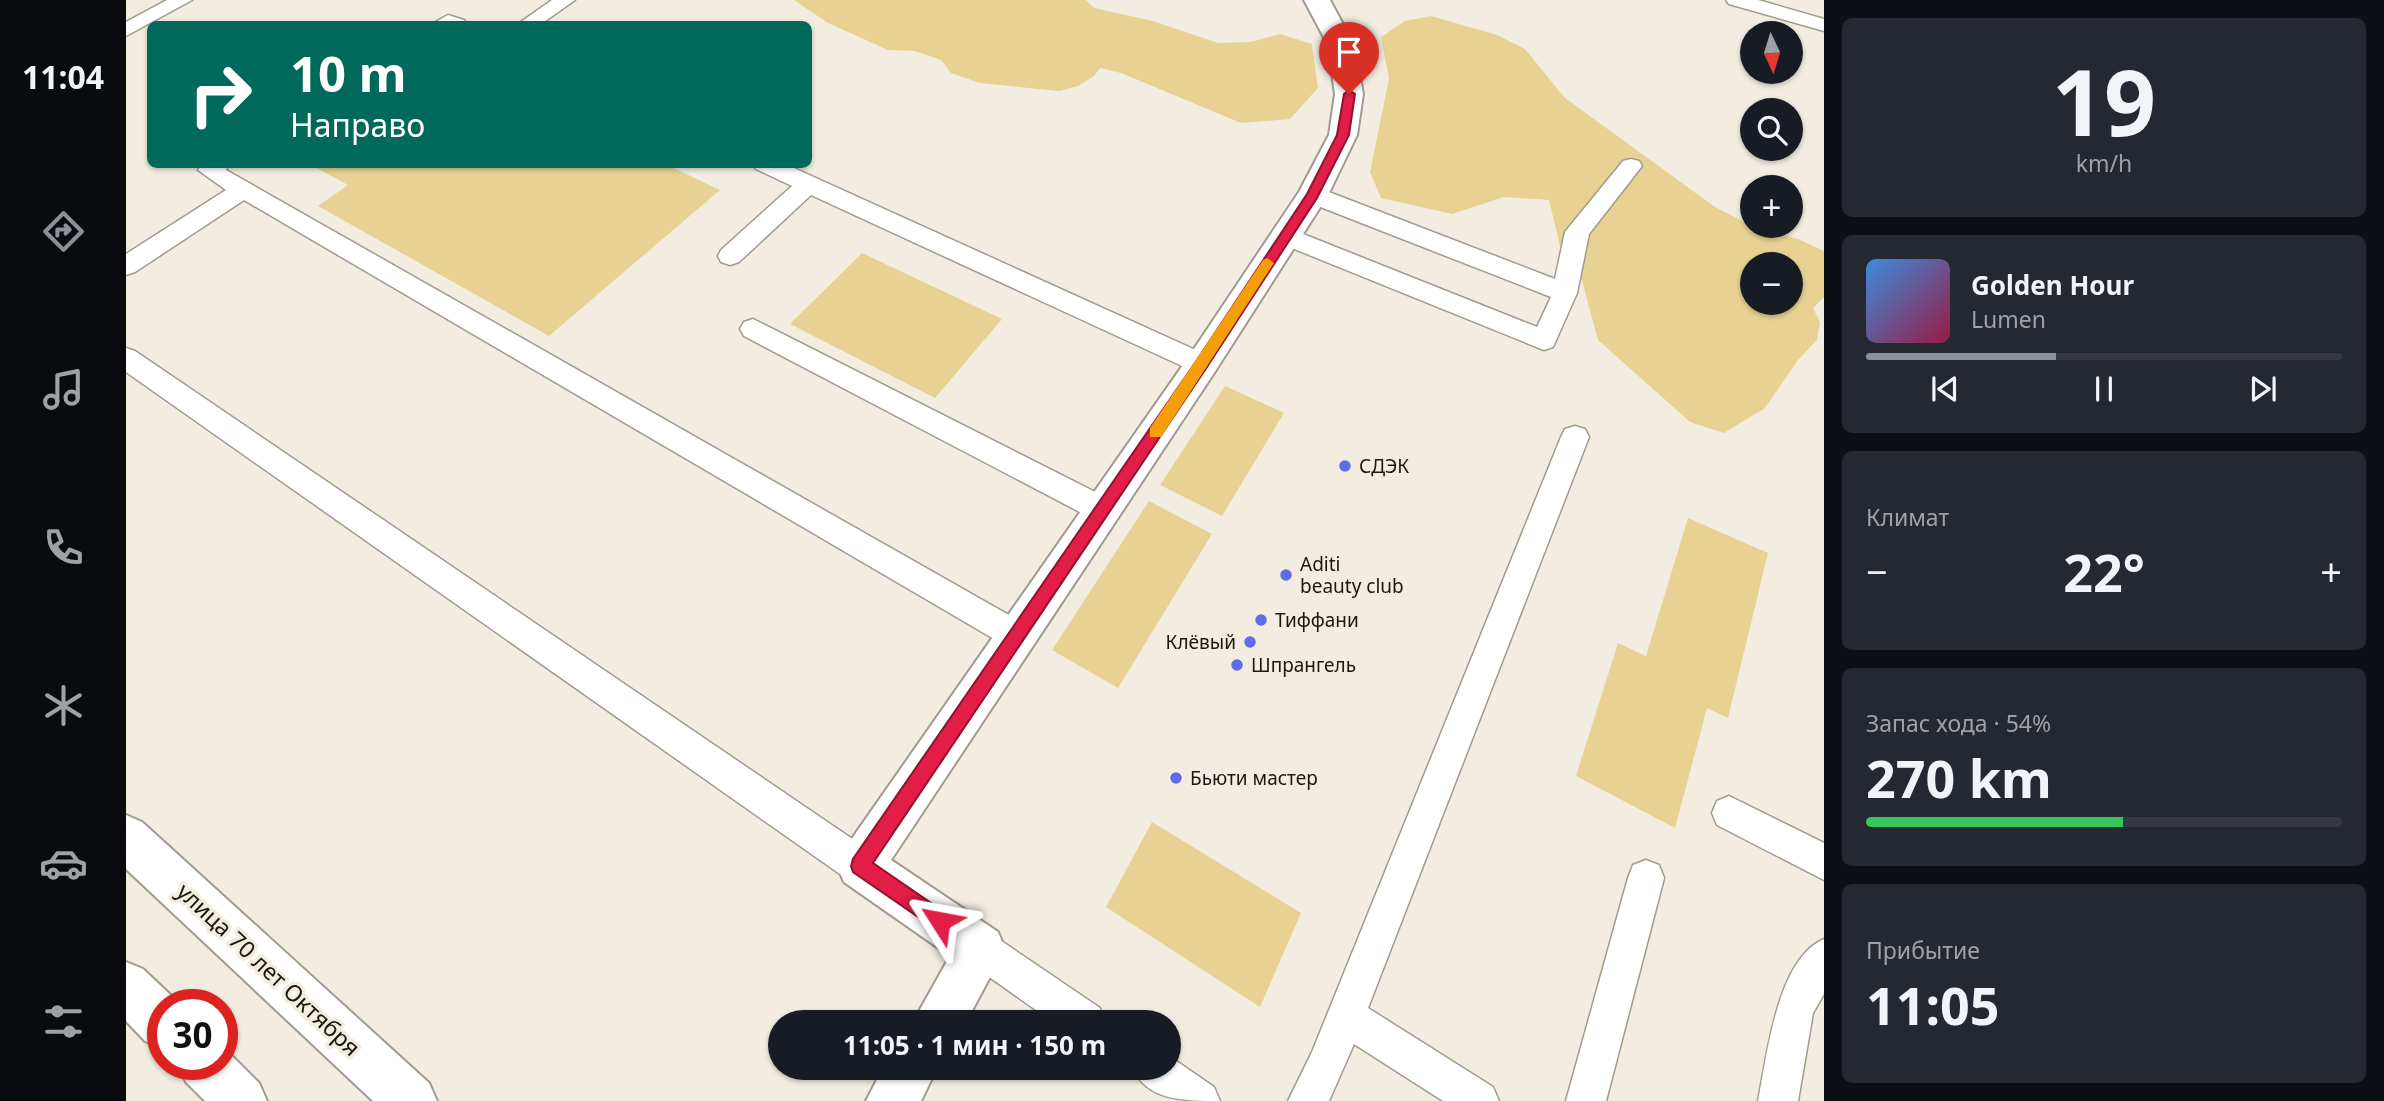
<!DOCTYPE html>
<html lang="ru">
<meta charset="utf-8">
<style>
:root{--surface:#171b24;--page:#242831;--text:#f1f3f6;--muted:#9ea1a6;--line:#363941;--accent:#8c9099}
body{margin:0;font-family:"Noto Sans",sans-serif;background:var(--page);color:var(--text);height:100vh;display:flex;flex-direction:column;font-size:26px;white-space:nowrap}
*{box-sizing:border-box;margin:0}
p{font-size:23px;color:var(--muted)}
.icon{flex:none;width:38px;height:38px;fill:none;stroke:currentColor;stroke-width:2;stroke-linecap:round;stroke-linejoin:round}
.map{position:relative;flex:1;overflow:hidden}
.sheet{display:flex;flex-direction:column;gap:18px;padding:18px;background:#0d0f14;width:560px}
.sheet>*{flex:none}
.hud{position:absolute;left:21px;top:21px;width:665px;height:147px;border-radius:10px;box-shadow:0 2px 5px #0004;background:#00695c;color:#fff;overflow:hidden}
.needle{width:46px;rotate:176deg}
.fabs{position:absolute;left:1614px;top:21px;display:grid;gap:14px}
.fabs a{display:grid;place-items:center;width:63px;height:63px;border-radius:50%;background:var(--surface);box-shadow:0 2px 5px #0004;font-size:35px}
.speed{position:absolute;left:21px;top:989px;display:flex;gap:14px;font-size:35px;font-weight:700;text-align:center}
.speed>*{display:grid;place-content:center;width:91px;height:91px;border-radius:50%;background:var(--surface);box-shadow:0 2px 5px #0004;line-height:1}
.speed .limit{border:10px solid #d22;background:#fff;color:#111}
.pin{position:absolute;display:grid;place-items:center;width:60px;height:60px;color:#fff;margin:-72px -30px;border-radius:50% 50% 50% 0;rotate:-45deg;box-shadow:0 0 7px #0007}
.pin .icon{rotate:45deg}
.me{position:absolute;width:77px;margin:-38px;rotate:304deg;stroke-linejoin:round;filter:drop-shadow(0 0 5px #0008)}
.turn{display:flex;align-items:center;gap:24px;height:147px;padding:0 28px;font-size:32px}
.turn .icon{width:91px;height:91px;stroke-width:2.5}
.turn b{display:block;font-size:49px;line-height:60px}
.big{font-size:52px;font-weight:700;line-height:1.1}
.sheet .widget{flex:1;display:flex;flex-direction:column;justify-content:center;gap:10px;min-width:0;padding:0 24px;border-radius:10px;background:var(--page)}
.sheet .dial{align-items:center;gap:0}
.dial b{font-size:91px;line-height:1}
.song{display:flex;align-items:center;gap:21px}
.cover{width:84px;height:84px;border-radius:10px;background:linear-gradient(135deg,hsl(210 70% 55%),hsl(340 70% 35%))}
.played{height:7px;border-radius:4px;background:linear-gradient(90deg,var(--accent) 40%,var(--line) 40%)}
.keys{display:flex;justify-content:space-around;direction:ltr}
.heat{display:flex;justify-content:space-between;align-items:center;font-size:38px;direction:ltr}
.charge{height:10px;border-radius:5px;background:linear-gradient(90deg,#34c759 54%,var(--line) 0)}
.trip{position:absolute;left:642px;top:1010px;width:413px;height:70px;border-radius:35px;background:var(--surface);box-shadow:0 2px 5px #0004;font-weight:700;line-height:70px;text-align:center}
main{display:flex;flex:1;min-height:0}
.dock{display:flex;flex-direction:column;width:126px;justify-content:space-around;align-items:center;background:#090b0e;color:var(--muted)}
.dock .icon{width:49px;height:49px}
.dock .on{color:var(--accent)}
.dock b{font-size:32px;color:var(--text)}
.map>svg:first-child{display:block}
</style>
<main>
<nav class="dock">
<b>11:04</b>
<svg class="icon on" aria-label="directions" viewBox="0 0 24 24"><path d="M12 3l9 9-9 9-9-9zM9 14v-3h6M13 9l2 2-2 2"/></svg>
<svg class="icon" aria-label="music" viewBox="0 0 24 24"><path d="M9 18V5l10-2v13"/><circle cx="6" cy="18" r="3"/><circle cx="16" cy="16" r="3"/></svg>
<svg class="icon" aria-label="phone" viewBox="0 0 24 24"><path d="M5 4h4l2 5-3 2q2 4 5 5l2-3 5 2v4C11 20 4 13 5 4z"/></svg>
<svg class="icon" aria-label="climate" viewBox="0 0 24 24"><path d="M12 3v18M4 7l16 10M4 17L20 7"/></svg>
<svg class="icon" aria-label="car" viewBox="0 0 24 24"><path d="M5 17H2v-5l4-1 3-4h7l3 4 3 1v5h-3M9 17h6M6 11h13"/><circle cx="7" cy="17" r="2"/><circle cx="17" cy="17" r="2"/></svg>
<svg class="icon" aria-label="filters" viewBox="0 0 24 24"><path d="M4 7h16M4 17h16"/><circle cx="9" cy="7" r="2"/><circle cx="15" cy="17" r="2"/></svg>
</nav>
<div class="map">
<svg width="1698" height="1101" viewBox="0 0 1698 1101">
<rect width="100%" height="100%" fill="#f2ede0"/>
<g fill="#e8d293" fill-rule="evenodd">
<path d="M 668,0 L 960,0 L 968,8 L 1027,21 L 1092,43 L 1125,42 L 1154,34 L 1186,44 L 1192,88 L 1164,119 L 1115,123 L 995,73 L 974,68 L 968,76 L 952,86 L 933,91 L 854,83 L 825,73 L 815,60 L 789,51 L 762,50 L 702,23 Z"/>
<path d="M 1305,16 L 1371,35 L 1399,49 L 1439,98 L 1589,207 L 1626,226 L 1672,239 L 1698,251 L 1698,297 L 1687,308 L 1694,322 L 1691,340 L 1672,360 L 1639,408 L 1598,433 L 1564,422 L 1472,340 L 1455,277 L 1434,246 L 1423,200 L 1378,197 L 1326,214 L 1255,198 L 1244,172 L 1263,79 L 1255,37 L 1279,21 ZM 1626,264 L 1664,264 L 1664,303 L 1626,303 Z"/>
<path d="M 185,165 L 541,165 L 594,190 L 423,336 L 192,206 L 222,185 Z"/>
<path d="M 736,253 L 876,319 L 809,398 L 664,324 Z"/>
<path d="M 1099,386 L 1158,413 L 1096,516 L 1034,485 Z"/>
<path d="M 1023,501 L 1086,534 L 992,688 L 926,650 Z"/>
<path d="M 1562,518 L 1642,553 L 1602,718 L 1581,708 L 1549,828 L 1450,776 L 1492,643 L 1520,656 Z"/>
<path d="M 1026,822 L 1175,913 L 1134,1007 L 980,907 Z"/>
</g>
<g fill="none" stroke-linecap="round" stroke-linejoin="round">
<g stroke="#9f9b8f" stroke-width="3">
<g id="lane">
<path d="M 41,0 L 66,0 L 0,36 L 0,22 Z"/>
<path d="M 426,0 L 449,0 L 415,24 L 392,24 Z"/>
<path d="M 1600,0 L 1632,0 L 1698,19 L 1698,31 L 1603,4 Z"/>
<path d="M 322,15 L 338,20 L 341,24 L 306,24 Z"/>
<path d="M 1505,159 L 1513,161 L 1516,166 L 1463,234 L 1451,293 L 1427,347 L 1418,350 L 1151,242 L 1147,236 L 1151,230 L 1167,230 L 1411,327 L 1425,297 L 1179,201 L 1175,195 L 1179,189 L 1195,189 L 1429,279 L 1439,232 L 1497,161 Z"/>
<path d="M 103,164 L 100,170 L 902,626 L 907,636 L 902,646 L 891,650 L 880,646 L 118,200 L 9,272 L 0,275 L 0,254 L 100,190 L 72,170 L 75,165 Z"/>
<path d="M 627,164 L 659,164 L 1085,357 L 1089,364 L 1085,371 L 1076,374 L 1067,371 L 685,195 L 613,262 L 604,265 L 595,262 L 592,256 L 595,250 L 666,186 L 630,169 Z"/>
<path d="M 627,319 L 987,501 L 991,510 L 987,519 L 977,522 L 967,519 L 618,336 L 614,329 L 618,322 Z"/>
<path d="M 0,348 L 9,351 L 747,853 L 752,866 L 747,879 L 734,884 L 721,879 L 0,372 Z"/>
<path d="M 1449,426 L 1459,429 L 1463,437 L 1242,1008 L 1367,1087 L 1373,1101 L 1317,1101 L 1228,1044 L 1203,1101 L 1162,1101 L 1186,1052 L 1435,437 L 1439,429 Z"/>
<path d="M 1603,796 L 1698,843 L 1698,880 L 1591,825 L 1586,813 L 1591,801 Z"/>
<path d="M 1520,860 L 1533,865 L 1538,878 L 1480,1101 L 1440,1101 L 1502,878 L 1507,865 Z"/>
<path d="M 855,930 L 868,936 L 974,1008 L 979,1022 L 927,1022 L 842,962 L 836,949 L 842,936 Z"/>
<path d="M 1698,939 L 1698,994 L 1687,1013 L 1672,1101 L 1632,1101 C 1641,1056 1651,959 1698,939 Z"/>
<path d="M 1043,1056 L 1088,1087 L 1094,1101 C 1060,1101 1020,1101 1007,1068 L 1043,1068 Z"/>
</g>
</g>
<g stroke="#9f9b8f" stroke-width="4">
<g id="street">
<path d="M 1178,0 L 1204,0 L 1228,45 L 1237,94 L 1231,135 L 1202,195 L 1088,373 L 765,860 L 872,932 L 879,949 L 840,1022 L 787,1022 L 824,956 L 718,882 L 711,866 L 718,850 L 1064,355 L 1173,192 L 1203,135 L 1209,94 L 1202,45 Z"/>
<path d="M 757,1068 L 811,1068 L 795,1101 L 740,1101 Z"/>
</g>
</g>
<g stroke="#9f9b8f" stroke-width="4">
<g id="secondary">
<path d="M 0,815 L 16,822 L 303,1083 L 311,1101 L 247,1101 L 0,869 Z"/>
<path d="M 0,962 L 17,969 L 54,1004 L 37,1004 L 37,1048 L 19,1041 L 0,1021 Z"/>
<path d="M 96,1046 L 133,1083 L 141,1101 L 79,1101 L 60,1082 L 53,1064 L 96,1064 Z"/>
</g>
</g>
<use href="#lane" fill="#fff" fill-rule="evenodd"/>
<use href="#street" fill="#fff" fill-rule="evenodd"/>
<use href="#secondary" fill="#fff" fill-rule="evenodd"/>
</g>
<path fill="#e11d48" stroke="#92132f" stroke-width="2" d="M 1223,90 L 1229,94 L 1223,135 L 1191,198 L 1081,367 L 747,863 L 821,914 L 824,921 L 821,928 L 814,931 L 808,928 L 727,872 L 725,866 L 727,859 L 1071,360 L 1181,194 L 1211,135 L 1218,94 Z"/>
<path fill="#f59e0b" d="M 1141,258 L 1148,263 L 1146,266 L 1035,437 L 1024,437 L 1024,428 L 1137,260 Z"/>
<g fill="#616ce4" stroke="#f2ede0" stroke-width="2.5">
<circle cx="1219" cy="466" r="7"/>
<circle cx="1160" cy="575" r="7"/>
<circle cx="1135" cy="620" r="7"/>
<circle cx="1124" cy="642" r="7"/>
<circle cx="1111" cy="665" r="7"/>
<circle cx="1050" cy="778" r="7"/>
</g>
<g text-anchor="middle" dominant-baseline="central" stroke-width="7" stroke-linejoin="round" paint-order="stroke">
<g font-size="19" fill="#191813" stroke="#f2ede0" text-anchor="start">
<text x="1233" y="466">СДЭК</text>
<text x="1174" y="564">Aditi<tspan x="1174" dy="22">beauty club</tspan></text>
<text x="1149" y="620">Тиффани</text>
<text x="1110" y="642" text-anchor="end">Клёвый</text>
<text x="1125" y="665">Шпрангель</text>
<text x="1064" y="778">Бьюти мастер</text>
</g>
<g font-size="23" fill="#191813" stroke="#f2ede0">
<text transform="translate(143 969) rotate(43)">улица 70 лет Октября</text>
</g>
</g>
</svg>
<div class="fabs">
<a><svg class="needle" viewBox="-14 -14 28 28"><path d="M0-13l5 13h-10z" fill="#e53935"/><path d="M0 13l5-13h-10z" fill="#9ea1a6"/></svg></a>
<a><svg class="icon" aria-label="search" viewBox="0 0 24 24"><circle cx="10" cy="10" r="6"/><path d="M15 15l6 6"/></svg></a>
<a>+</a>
<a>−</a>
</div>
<div class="speed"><div class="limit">30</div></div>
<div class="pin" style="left:1223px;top:94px;background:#d93025"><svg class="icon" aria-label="arrive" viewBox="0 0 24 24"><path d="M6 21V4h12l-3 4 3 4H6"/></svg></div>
<svg class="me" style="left:814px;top:921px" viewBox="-20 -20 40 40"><path d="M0-17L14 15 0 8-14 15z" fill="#e11d48" stroke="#fff" stroke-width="4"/></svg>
<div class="trip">11:05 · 1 мин · 150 m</div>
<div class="hud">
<div class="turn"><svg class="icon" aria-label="right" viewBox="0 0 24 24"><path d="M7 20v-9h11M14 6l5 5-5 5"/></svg><div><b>10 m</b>Направо</div></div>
</div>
</div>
<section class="sheet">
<div class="widget dial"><b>19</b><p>km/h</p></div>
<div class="widget">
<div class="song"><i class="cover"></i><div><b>Golden Hour</b><p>Lumen</p></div></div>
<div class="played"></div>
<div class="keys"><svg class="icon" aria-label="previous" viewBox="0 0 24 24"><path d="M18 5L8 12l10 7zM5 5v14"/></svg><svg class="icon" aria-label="pause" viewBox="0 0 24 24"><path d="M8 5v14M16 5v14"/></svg><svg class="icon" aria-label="next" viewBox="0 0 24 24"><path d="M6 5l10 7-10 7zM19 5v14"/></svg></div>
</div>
<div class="widget"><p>Климат</p>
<div class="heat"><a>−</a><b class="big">22°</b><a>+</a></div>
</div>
<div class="widget"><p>Запас хода · 54%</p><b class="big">270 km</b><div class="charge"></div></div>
<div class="widget"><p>Прибытие</p><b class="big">11:05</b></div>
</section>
</main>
